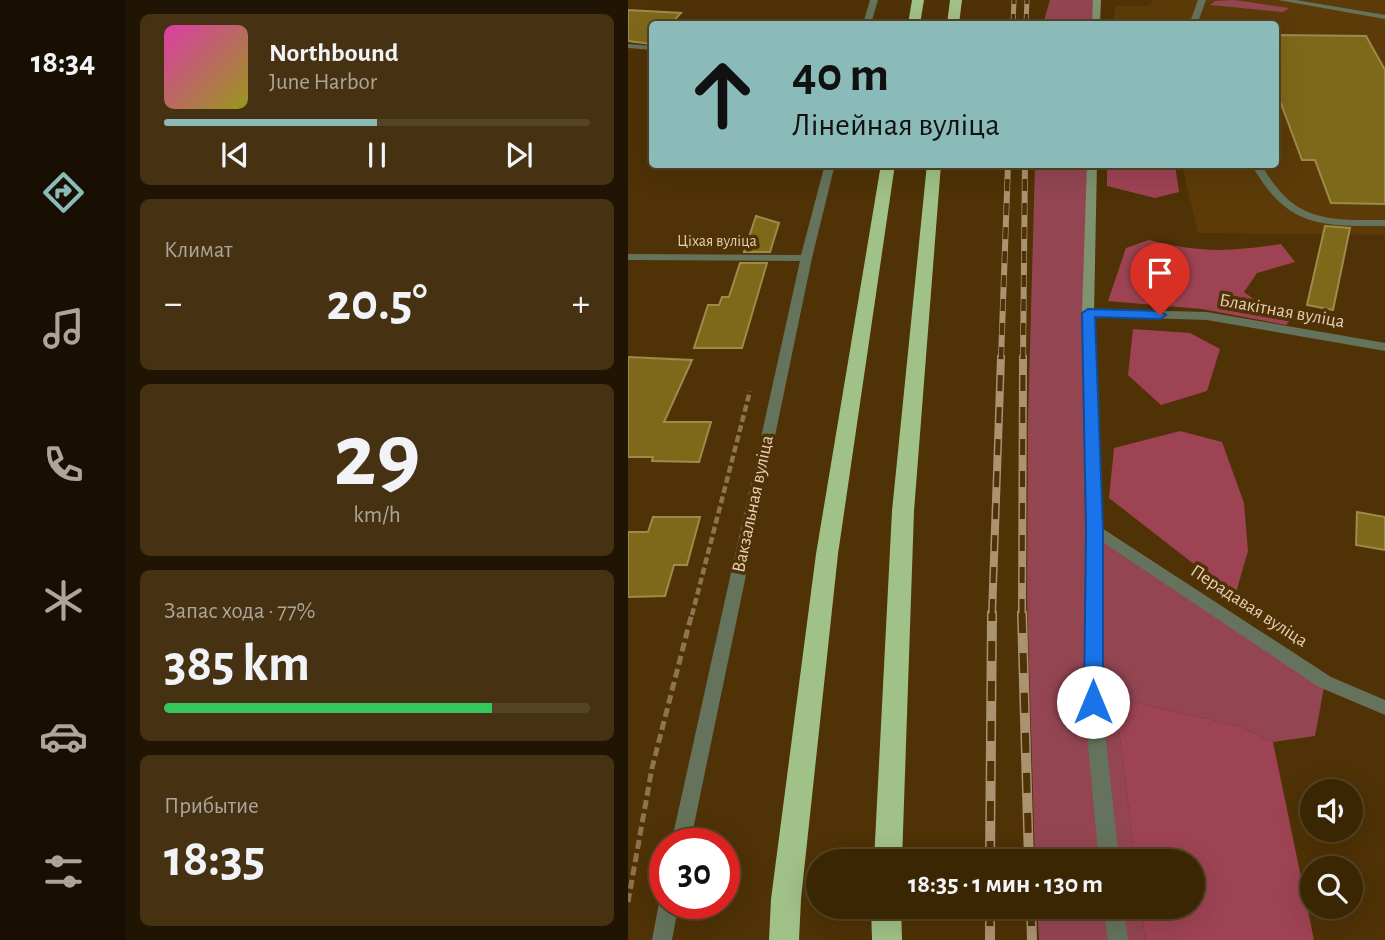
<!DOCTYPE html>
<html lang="ru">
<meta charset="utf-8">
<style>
:root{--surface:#3b2604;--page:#463213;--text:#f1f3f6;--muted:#aca59a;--line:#544326;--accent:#8bbbb9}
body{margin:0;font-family:"Alegreya Sans",sans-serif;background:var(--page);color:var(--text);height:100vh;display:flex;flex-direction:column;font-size:26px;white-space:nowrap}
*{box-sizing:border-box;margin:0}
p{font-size:23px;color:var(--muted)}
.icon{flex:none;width:38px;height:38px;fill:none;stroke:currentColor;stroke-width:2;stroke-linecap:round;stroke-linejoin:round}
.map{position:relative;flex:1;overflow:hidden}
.panel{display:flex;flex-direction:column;gap:14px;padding:14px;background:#201502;width:502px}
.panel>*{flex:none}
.guide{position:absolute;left:21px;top:21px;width:630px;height:147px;border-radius:7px;box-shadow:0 7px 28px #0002,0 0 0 2px var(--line);background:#8bbbb9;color:#111;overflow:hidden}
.fabs{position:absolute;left:672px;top:779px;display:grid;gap:14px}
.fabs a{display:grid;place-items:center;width:63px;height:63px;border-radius:50%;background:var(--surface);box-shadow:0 7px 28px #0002,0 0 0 2px var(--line);font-size:35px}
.speed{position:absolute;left:21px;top:828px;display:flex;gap:14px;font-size:35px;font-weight:700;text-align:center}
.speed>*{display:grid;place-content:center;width:91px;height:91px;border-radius:50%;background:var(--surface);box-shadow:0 7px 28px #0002,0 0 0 2px var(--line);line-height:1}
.speed .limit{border:10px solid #d22;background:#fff;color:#111}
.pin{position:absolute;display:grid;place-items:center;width:60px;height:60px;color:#fff;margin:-72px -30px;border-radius:50% 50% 50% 0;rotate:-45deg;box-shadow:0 0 7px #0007}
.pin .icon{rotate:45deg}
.me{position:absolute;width:77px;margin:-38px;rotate:0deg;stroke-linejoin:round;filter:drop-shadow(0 0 5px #0008)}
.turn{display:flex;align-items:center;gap:24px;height:147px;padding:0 28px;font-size:32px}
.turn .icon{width:91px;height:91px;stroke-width:2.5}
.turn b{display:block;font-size:49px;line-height:60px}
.big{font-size:52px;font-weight:600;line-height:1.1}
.panel .tile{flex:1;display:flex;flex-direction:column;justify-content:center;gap:10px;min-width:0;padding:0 24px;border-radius:10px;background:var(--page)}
.panel .dial{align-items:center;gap:0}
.dial b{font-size:91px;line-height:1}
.song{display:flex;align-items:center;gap:21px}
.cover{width:84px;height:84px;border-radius:10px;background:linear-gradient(135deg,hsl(320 70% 55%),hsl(60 70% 35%))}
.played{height:7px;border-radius:4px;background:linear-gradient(90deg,var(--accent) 50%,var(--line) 50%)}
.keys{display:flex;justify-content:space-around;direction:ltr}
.heat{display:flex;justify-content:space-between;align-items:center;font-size:38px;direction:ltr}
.charge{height:10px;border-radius:5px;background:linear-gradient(90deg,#34c759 77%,var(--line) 0)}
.trip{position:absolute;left:178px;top:849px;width:399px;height:70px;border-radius:35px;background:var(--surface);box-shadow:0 7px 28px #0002,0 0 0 2px var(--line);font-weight:600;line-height:70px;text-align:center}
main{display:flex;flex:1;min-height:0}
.tab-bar{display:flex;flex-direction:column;width:126px;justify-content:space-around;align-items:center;background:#180f02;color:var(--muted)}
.tab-bar .icon{width:49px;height:49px}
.tab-bar .selected{color:var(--accent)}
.tab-bar b{font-size:32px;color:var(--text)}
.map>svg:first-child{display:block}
</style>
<main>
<nav class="tab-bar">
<b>18:34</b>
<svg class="icon selected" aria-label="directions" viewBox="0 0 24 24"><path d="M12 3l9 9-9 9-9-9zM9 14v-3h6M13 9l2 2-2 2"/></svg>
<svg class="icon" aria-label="music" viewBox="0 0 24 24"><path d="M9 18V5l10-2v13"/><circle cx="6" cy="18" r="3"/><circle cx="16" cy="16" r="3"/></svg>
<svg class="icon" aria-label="phone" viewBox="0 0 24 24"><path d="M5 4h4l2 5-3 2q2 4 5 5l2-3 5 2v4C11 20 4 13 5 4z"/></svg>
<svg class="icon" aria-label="climate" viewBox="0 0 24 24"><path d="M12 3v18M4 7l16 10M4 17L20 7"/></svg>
<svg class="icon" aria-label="car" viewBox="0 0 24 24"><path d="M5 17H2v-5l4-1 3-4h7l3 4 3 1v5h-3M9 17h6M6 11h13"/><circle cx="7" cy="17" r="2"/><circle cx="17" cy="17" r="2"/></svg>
<svg class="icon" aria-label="filters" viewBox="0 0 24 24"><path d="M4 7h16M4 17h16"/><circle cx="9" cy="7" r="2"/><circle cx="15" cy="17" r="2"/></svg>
</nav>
<section class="panel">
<div class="tile">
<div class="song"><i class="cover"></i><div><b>Northbound</b><p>June Harbor</p></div></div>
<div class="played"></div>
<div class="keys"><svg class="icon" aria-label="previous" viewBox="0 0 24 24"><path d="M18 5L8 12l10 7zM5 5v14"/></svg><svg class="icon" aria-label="pause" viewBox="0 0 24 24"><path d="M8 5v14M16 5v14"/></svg><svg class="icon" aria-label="next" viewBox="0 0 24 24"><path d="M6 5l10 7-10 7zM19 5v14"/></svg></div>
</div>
<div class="tile"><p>Климат</p>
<div class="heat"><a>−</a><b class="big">20.5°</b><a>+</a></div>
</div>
<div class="tile dial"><b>29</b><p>km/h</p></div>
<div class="tile"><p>Запас хода · 77%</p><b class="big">385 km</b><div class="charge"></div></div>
<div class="tile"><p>Прибытие</p><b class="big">18:35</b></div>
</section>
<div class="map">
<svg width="757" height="940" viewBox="0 0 757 940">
<rect width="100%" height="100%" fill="#4f3206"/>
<path fill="#5c3b08" d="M 526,0 L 757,0 L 757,235 L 570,233 L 554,165 L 648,164 L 648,24 L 485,24 L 487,6 L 519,6 Z"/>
<g fill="#934652">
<path d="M 422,0 L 469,0 L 468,24 L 415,24 Z"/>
<path d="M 607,0 L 661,8 L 655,12 L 582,5 L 587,1 Z"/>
<path d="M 407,165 L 464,165 L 467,529 L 697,682 L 687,736 L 645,742 L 611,726 L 487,698 L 507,861 L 407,861 L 399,596 L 400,419 Z"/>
<path d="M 409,907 L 513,907 L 517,940 L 411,940 Z"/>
</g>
<g fill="#9e4353">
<path d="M 479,165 L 547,165 L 551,192 L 527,198 L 479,186 Z"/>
<path d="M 521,240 C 571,253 602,252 653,244 L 667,262 L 629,273 L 616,292 L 635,306 L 671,310 L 658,325 L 574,309 L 480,301 L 498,248 Z"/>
<path d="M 505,329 L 562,333 L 592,349 L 579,391 L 533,405 L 500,375 Z"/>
<path d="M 552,431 L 594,442 L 616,503 L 620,551 L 607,596 L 481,498 L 486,448 Z"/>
<path d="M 487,698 L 611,726 L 645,742 L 686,940 L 517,940 L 513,907 L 565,906 L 565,861 L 507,861 Z"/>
</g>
<g fill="#7e6819" stroke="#9e8a4b" stroke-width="2">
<path d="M 0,10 L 53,13 L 43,24 L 24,24 L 24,44 L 0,41 Z"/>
<path d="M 648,35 L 738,36 L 757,70 L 757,204 L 703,203 L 687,160 L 674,160 L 648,90 Z"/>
<path d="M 128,216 L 151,223 L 142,252 L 116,252 Z"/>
<path d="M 697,226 L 722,228 L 705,310 L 679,305 Z"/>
<path d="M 112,263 L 139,263 L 114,348 L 66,348 L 80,305 L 91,305 L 94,297 L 101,297 Z"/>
<path d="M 0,357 L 64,360 L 36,422 L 83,422 L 71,462 L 24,461 L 25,457 L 0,457 Z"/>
<path d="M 729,512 L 757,517 L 757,550 L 728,545 Z"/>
<path d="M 25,517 L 72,517 L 59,565 L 46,565 L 37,596 L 0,597 L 0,532 L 20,532 Z"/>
</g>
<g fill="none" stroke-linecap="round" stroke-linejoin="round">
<path stroke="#8d734e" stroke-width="4.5" stroke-dasharray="7 3.5" stroke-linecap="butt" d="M 64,615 L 122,391"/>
<path stroke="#8d734e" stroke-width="5" stroke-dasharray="9 4.5" stroke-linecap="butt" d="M 0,902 L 24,768 L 64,613"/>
<g fill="#65735c" fill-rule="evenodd">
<path d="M 570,0 L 578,0 L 570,22 L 572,24 L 564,24 L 562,22 Z"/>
<path d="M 650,0 L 668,0 L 757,15 L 757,19 Z"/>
<path d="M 623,164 L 633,164 C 666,222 696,220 757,220 L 757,226 C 690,226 659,227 623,164 Z"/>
</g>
<g fill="#65735c" fill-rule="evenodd">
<path d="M 242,0 L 250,0 L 243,24 L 235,24 Z"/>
<path d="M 0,44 L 24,46 L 24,50 L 0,48 Z"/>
<path d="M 197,164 L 207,164 L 184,258 L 62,844 L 43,844 L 172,261 L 0,260 L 0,254 L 173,255 Z"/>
<path d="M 460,309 L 579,312 L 757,343 L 757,351 L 579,320 L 456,316 L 454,313 Z"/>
<path d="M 466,523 L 703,677 L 757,700 L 757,715 L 691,687 L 473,541 L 474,702 L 491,861 L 471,861 L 456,702 L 459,529 L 461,525 Z"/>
<path d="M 37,895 L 37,903 L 51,903 L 44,940 L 24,940 L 31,903 Z"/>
<path d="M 475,906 L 495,906 L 500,940 L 480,940 Z"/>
</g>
<g fill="#7e936e" fill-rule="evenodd">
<path d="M 465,0 L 473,0 L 472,24 L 464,24 Z"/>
<path d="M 459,164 L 469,164 L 466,313 L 473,529 L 471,533 L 461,533 L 459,529 L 454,313 Z"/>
</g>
<g fill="#a0c187" fill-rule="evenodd">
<path d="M 284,0 L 296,0 L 292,24 L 280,24 Z"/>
<path d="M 322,0 L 334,0 L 331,24 L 319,24 Z"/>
<path d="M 253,164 L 267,164 L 210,554 L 173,899 L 171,940 L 141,940 L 143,899 L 188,554 Z"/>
<path d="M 299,164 L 313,164 L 286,511 L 274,861 L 246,861 L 264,511 Z"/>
<path d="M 243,906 L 273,906 L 274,940 L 244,940 Z"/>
</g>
<g stroke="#ab9271" stroke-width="5">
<g id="rail-far3">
<path d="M 385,24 L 386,0"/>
<path d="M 398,24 L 399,0"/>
</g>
</g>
<g stroke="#ab9271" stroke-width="6">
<g id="rail-far2">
<path d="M 373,359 L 380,164"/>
<path d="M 395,359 L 397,164"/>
</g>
</g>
<g stroke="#ab9271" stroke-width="8">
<g id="rail-far1">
<path d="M 364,615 L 373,357"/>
<path d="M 394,615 L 395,357"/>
</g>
</g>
<g stroke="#ab9271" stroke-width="10">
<g id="rail">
<path d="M 394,613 L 401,861"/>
<path d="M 362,861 L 364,613"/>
<path d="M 362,906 L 362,940"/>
<path d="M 403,906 L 404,940"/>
</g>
</g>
<use href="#rail-far3" stroke="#4f3206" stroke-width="3.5" stroke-dasharray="10" stroke-linecap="butt"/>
<use href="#rail-far2" stroke="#4f3206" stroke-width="4.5" stroke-dasharray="12" stroke-linecap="butt"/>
<use href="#rail-far1" stroke="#4f3206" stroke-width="5" stroke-dasharray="16" stroke-linecap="butt"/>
<use href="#rail" stroke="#4f3206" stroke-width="7" stroke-dasharray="20" stroke-linecap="butt"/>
</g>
<path fill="#1a73e8" stroke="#114b97" stroke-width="2" d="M 460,309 L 532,311 L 538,315 L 532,319 L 467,317 L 475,529 L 475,702 L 472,708 L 465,710 L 458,708 L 456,702 L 458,529 L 454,313 Z"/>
<g text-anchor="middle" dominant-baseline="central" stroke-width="7" stroke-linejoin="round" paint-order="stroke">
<g font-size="16" fill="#e5cfb5" stroke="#4f3206">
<text x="89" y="241">Ціхая вуліца</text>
</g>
<g font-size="19" fill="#e5cfb5" stroke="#4f3206">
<text transform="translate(654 311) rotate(10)">Блакітная вуліца</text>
<text transform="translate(125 504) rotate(-78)">Вакзальная вуліца</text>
<text transform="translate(621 606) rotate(33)">Перадавая вуліца</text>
</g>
</g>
</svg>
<div class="fabs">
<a><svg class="icon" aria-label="sound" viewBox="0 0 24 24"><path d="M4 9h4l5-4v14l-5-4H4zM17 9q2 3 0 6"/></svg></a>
<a><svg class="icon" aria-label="search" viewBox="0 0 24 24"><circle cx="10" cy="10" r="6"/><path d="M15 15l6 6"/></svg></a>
</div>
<div class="speed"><div class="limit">30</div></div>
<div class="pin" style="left:532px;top:315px;background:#d93025"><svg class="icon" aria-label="arrive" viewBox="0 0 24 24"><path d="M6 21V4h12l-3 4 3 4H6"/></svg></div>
<svg class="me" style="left:465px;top:702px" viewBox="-20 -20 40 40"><circle r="19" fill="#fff"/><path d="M0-13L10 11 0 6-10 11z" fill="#1a73e8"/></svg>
<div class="trip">18:35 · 1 мин · 130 m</div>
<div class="guide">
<div class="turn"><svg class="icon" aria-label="ahead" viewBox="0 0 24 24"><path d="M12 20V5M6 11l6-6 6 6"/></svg><div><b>40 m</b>Лінейная вуліца</div></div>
</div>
</div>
</main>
